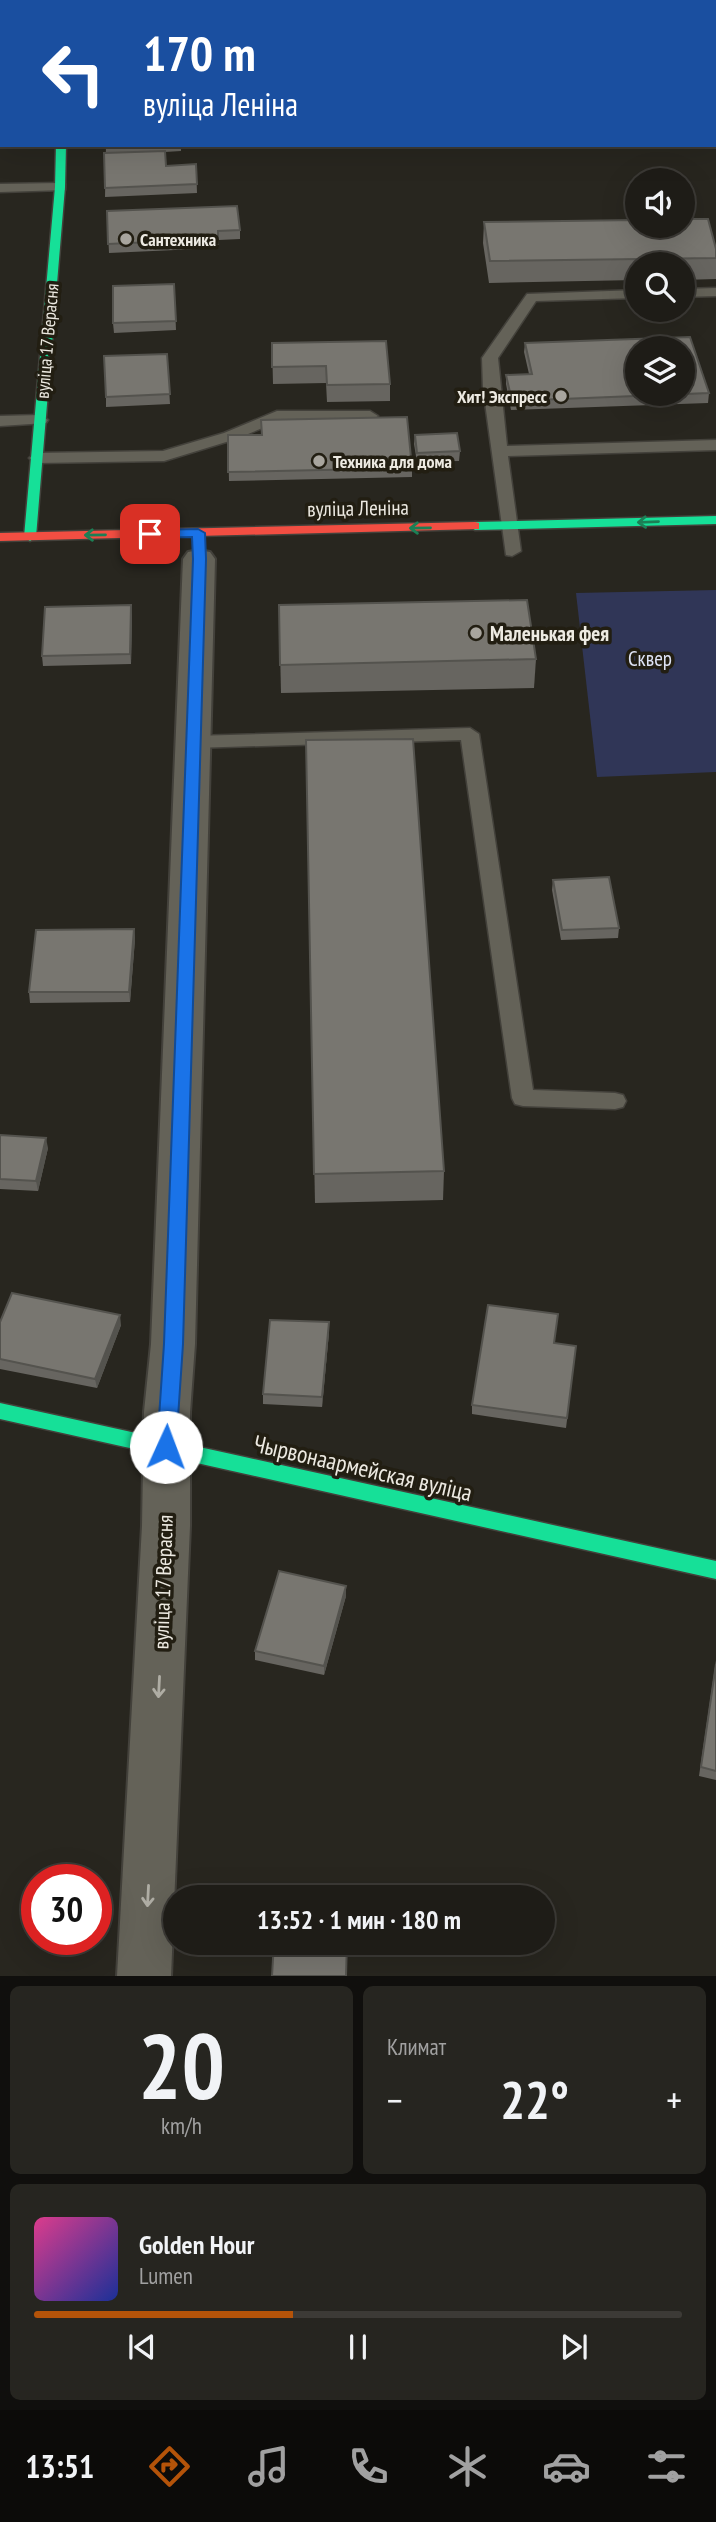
<!DOCTYPE html>
<html lang="ru">
<meta charset="utf-8">
<style>
:root{--surface:#1e1c17;--page:#262520;--text:#f1f3f6;--muted:#a1a1a1;--line:#3c3a36;--accent:#b45309}
body{margin:0;font-family:"PT Sans Narrow",sans-serif;background:var(--page);color:var(--text);height:100vh;display:flex;flex-direction:column;font-size:26px;white-space:nowrap}
*{box-sizing:border-box;margin:0}
p{font-size:23px;color:var(--muted)}
.icon{flex:none;width:38px;height:38px;fill:none;stroke:currentColor;stroke-width:2;stroke-linecap:round;stroke-linejoin:round}
.map{position:relative;height:1976px;overflow:hidden}
.drawer{display:flex;flex-direction:column;gap:10px;padding:10px;background:#100f0d;flex:1}
.drawer>*{flex:none}
.top-card{position:absolute;left:0px;top:0px;width:718px;height:147px;box-shadow:0 7px 28px #0002,0 0 0 2px var(--line);background:#1a4fa0;color:#fff;overflow:hidden}
.buttons{position:absolute;left:625px;top:168px;display:grid;gap:14px}
.buttons a{display:grid;place-items:center;width:70px;height:70px;border-radius:50%;background:var(--surface);box-shadow:0 7px 28px #0002,0 0 0 2px var(--line);font-size:35px}
.speed{position:absolute;left:21px;top:1864px;display:flex;gap:14px;font-size:35px;font-weight:700;text-align:center}
.speed>*{display:grid;place-content:center;width:91px;height:91px;border-radius:50%;background:var(--surface);box-shadow:0 7px 28px #0002,0 0 0 2px var(--line);line-height:1}
.speed .limit{border:10px solid #d22;background:#fff;color:#111}
.pin{position:absolute;display:grid;place-items:center;width:60px;height:60px;color:#fff;margin:-30px;border-radius:14px;box-shadow:0 4px 10px #0006}
.me{position:absolute;width:77px;margin:-38px;rotate:2deg;stroke-linejoin:round;filter:drop-shadow(0 0 5px #0008)}
.turn{display:flex;align-items:center;gap:24px;height:147px;padding:0 28px;font-size:32px}
.turn .icon{width:91px;height:91px;stroke-width:2.5}
.turn b{display:block;font-size:49px;line-height:60px}
.big{font-size:52px;font-weight:700;line-height:1.1}
.drawer .card{flex:1;display:flex;flex-direction:column;justify-content:center;gap:10px;min-width:0;padding:0 24px;border-radius:10px;background:var(--page)}
.drawer .dial{align-items:center;gap:0}
.dial b{font-size:91px;line-height:1}
.song{display:flex;align-items:center;gap:21px}
.cover{width:84px;height:84px;border-radius:10px;background:linear-gradient(135deg,hsl(330 70% 55%),hsl(230 70% 35%))}
.played{height:7px;border-radius:4px;background:linear-gradient(90deg,var(--accent) 40%,var(--line) 40%)}
.keys{display:flex;justify-content:space-around;direction:ltr}
.heat{display:flex;justify-content:space-between;align-items:center;font-size:38px;direction:ltr}
.drawer .tiles{flex:1;display:grid;gap:10px;grid-template-columns:1fr 1fr}
.card:last-child{grid-column:span 2}
.trip{position:absolute;left:163px;top:1885px;width:392px;height:70px;border-radius:35px;background:var(--surface);box-shadow:0 7px 28px #0002,0 0 0 2px var(--line);font-weight:700;line-height:70px;text-align:center}
.dock{display:flex;height:112px;justify-content:space-around;align-items:center;background:#0c0b09;color:var(--muted)}
.dock .icon{width:49px;height:49px}
.dock .active{color:var(--accent)}
.dock b{font-size:32px;color:var(--text)}
.map>svg:first-child{display:block}
</style>
<div class="map">
<svg width="716" height="1976" viewBox="0 0 716 1976">
<rect width="100%" height="100%" fill="#28261f"/>
<path fill="#303657" d="M 716,590 L 716,772 L 597,777 L 576,593 Z"/>
<g fill="none" stroke-linecap="round" stroke-linejoin="round">
<g stroke="#43413b" stroke-width="3">
<g id="lane">
<rect x="0" y="47" width="2" height="8"/>
<path d="M 60,183 L 65,184 L 65,190 L 0,192 L 0,184 Z"/>
<path d="M 716,288 L 716,296 L 682,297 L 682,289 Z"/>
<path d="M 637,290 L 637,298 L 536,301 L 498,358 L 507,446 L 716,440 L 716,450 L 508,456 L 521,551 L 512,556 L 506,555 L 483,388 L 482,358 L 527,294 Z"/>
<path d="M 277,411 L 370,411 L 378,416 L 370,421 L 279,421 L 236,439 L 164,461 L 37,463 L 29,458 L 37,453 L 163,451 L 224,433 Z"/>
<path d="M 40,415 L 48,420 L 46,423 L 0,426 L 0,416 Z"/>
<path d="M 470,728 L 479,734 L 533,1090 L 615,1093 L 623,1095 L 626,1101 L 623,1107 L 615,1109 L 523,1106 L 515,1104 L 512,1098 L 461,740 L 193,748 L 184,742 L 193,736 Z"/>
</g>
</g>
<g stroke="#43413b" stroke-width="4">
<path id="street" d="M 199,550 L 210,552 L 215,559 L 195,1344 L 190,1412 L 190,1526 L 171,1976 L 117,1976 L 142,1526 L 144,1412 L 151,1344 L 183,559 L 188,552 Z"/>
</g>
<g stroke="#43413b" stroke-width="3">
<g id="fast">
<path d="M 56,145 L 66,145 L 65,187 L 36,537 L 30,541 L 24,537 L 55,187 Z"/>
<path d="M 716,516 L 716,524 L 475,530 L 469,526 L 475,522 Z"/>
<path d="M 0,1403 L 716,1561 L 716,1579 L 0,1419 Z"/>
</g>
</g>
<g stroke="#43413b" stroke-width="3">
<g id="jam">
<rect x="60" y="0" width="10" height="2"/>
<path d="M 475,522 L 479,523 L 479,529 L 0,541 L 0,533 Z"/>
</g>
</g>
<use href="#lane" fill="#646258" fill-rule="evenodd"/>
<use href="#street" fill="#646258" fill-rule="evenodd"/>
<use href="#fast" fill="#16e098" fill-rule="evenodd"/>
<use href="#jam" fill="#f24e42" fill-rule="evenodd"/>
</g>
<g fill="#676560">
<path d="M 106,145 L 181,145 L 181,151 L 165,152 L 166,166 L 196,164 L 197,193 L 105,197 Z"/>
<path d="M 107,211 L 240,230 L 240,239 L 219,240 L 219,248 L 109,253 Z"/>
<path d="M 484,222 L 716,249 L 716,279 L 682,280 L 682,264 L 637,264 L 637,280 L 489,283 L 483,243 Z"/>
<path d="M 174,284 L 176,330 L 114,333 L 113,323 Z"/>
<path d="M 272,343 L 390,384 L 390,401 L 327,402 L 326,383 L 273,384 Z"/>
<path d="M 525,343 L 709,393 L 708,403 L 511,410 L 506,384 L 506,375 L 529,374 L 524,352 Z"/>
<path d="M 167,354 L 170,404 L 106,407 L 106,397 Z"/>
<path d="M 228,435 L 262,435 L 412,468 L 412,477 L 229,481 Z"/>
<path d="M 415,435 L 460,451 L 459,461 L 417,462 L 414,444 Z"/>
<path d="M 279,605 L 536,659 L 534,688 L 281,693 Z"/>
<path d="M 132,615 L 131,664 L 43,666 L 42,656 Z"/>
<path d="M 306,740 L 444,1171 L 443,1200 L 315,1203 Z"/>
<path d="M 553,880 L 619,928 L 618,938 L 561,940 L 552,890 Z"/>
<path d="M 134,929 L 135,939 L 130,1002 L 30,1003 L 29,992 Z"/>
<path d="M 0,1135 L 48,1148 L 38,1191 L 0,1189 Z"/>
<path d="M 0,1322 L 121,1325 L 97,1388 L 0,1369 Z"/>
<path d="M 329,1322 L 329,1332 L 322,1407 L 263,1404 L 263,1394 Z"/>
<path d="M 555,1343 L 576,1346 L 566,1428 L 472,1414 L 472,1405 Z"/>
<path d="M 346,1596 L 324,1675 L 255,1660 L 255,1651 Z"/>
<path d="M 716,1660 L 716,1780 L 699,1776 Z"/>
</g>
<g fill="#54534e">
<path d="M 131,605 L 132,615 L 131,664 L 130,654 Z"/>
<path d="M 134,929 L 135,939 L 130,1002 L 129,992 Z"/>
<path d="M 46,1138 L 48,1148 L 38,1191 L 36,1181 Z"/>
<path d="M 120,1315 L 121,1325 L 97,1388 L 95,1379 Z"/>
<path d="M 329,1322 L 329,1332 L 322,1407 L 322,1397 Z"/>
<path d="M 346,1586 L 346,1596 L 324,1675 L 324,1666 Z"/>
</g>
<g fill="#787670" stroke="#54534e" stroke-width="2" fill-rule="evenodd">
<rect x="100" y="0" width="62" height="2"/>
<rect x="260" y="0" width="40" height="2"/>
<path d="M 165,151 L 166,166 L 196,164 L 197,184 L 105,188 L 104,153 Z"/>
<path d="M 237,206 L 240,230 L 218,231 L 218,239 L 108,244 L 107,211 Z"/>
<path d="M 682,219 L 708,219 L 716,249 L 716,258 L 490,261 L 484,222 L 637,220 L 637,226 L 682,226 Z"/>
<path d="M 174,284 L 176,321 L 113,323 L 113,286 Z"/>
<path d="M 690,337 L 709,393 L 512,401 L 506,375 L 532,374 L 525,343 ZM 637,348 L 682,348 L 682,394 L 637,394 Z"/>
<path d="M 386,341 L 390,384 L 327,385 L 326,366 L 272,367 L 272,343 Z"/>
<path d="M 167,354 L 170,394 L 106,397 L 104,356 Z"/>
<path d="M 407,417 L 412,468 L 228,472 L 228,435 L 262,435 L 261,420 Z"/>
<path d="M 457,433 L 460,451 L 417,453 L 415,435 Z"/>
<path d="M 527,600 L 536,659 L 280,665 L 279,605 Z"/>
<path d="M 131,605 L 130,654 L 42,656 L 45,607 Z"/>
<path d="M 413,739 L 444,1171 L 314,1174 L 306,740 Z"/>
<path d="M 609,877 L 619,928 L 562,930 L 553,880 Z"/>
<path d="M 134,929 L 129,992 L 29,992 L 36,930 Z"/>
<path d="M 0,1135 L 46,1138 L 36,1181 L 0,1179 Z"/>
<path d="M 12,1293 L 120,1315 L 95,1379 L 0,1359 L 0,1322 Z"/>
<path d="M 488,1305 L 558,1314 L 554,1343 L 576,1346 L 567,1418 L 472,1405 Z"/>
<path d="M 270,1320 L 329,1322 L 322,1397 L 263,1394 Z"/>
<path d="M 279,1571 L 346,1586 L 324,1666 L 255,1651 Z"/>
<path d="M 716,1664 L 716,1771 L 701,1767 Z"/>
<path d="M 278,1890 L 349,1893 L 349,1897 L 277,1897 Z"/>
<path d="M 274,1942 L 347,1942 L 346,1976 L 272,1976 Z"/>
</g>
<defs><path id="oneway-shaft" d="M-6 0H5M1.5-3L5.5 0L1.5 3" fill="none" stroke-width="1.6" stroke-linecap="round" stroke-linejoin="round" transform="scale(1.75)"/></defs>
<g stroke="#1c7f55">
<use href="#oneway-shaft" transform="translate(648 522) rotate(178)"/>
<use href="#oneway-shaft" transform="translate(420 528) rotate(179)"/>
<use href="#oneway-shaft" transform="translate(95 535) rotate(179)"/>
</g>
<g stroke="#afada4">
<use href="#oneway-shaft" transform="translate(159 1687) rotate(93)"/>
<use href="#oneway-shaft" transform="translate(148 1896) rotate(93)"/>
</g>
<path fill="#1a73e8" stroke="#114b97" stroke-width="2" d="M 198,529 L 205,533 L 206,559 L 183,1344 L 176,1447 L 173,1453 L 166,1455 L 160,1453 L 157,1447 L 164,1344 L 193,559 L 192,537 L 150,538 L 144,534 L 150,530 Z"/>
<g fill="#a8a59e" stroke="#221e12" stroke-width="2.5">
<circle cx="126" cy="239" r="7"/>
<circle cx="561" cy="396" r="7"/>
<circle cx="319" cy="461" r="7"/>
<circle cx="476" cy="633" r="7"/>
</g>
<g text-anchor="middle" dominant-baseline="central" stroke-width="7" stroke-linejoin="round" paint-order="stroke">
<g font-size="18" font-weight="bold" fill="#edeae2" stroke="#221e12" text-anchor="start">
<text x="140" y="239">Сантехника</text>
<text x="547" y="396" text-anchor="end">Хит! Экспресс</text>
<text x="333" y="461">Техника для дома</text>
</g>
<g font-size="18" fill="#edeae2" stroke="#221e12">
<text transform="translate(47 341) rotate(-85)">вуліца 17 Верасня</text>
</g>
<g font-size="21" fill="#edeae2" stroke="#221e12">
<text transform="translate(358 508) rotate(-1)">вуліца Леніна</text>
<text transform="translate(163 1582) rotate(-88)">вуліца 17 Верасня</text>
</g>
<g font-size="21" font-weight="bold" fill="#edeae2" stroke="#221e12" text-anchor="start">
<text x="490" y="633">Маленькая фея</text>
</g>
<g font-size="21" fill="#dee3f5" stroke="#221e12">
<text x="650" y="658">Сквер</text>
</g>
<g font-size="24" fill="#edeae2" stroke="#221e12">
<text transform="translate(363 1468) rotate(13)">Чырвонаармейская вуліца</text>
</g>
</g>
</svg>
<div class="buttons">
<a><svg class="icon" aria-label="sound" viewBox="0 0 24 24"><path d="M4 9h4l5-4v14l-5-4H4zM17 9q2 3 0 6"/></svg></a>
<a><svg class="icon" aria-label="search" viewBox="0 0 24 24"><circle cx="10" cy="10" r="6"/><path d="M15 15l6 6"/></svg></a>
<a><svg class="icon" aria-label="layers" viewBox="0 0 24 24"><path d="M12 4l9 5-9 5-9-5zM3 14l9 5 9-5"/></svg></a>
</div>
<div class="speed"><div class="limit">30</div></div>
<div class="pin" style="left:150px;top:534px;background:#d93025"><svg class="icon" aria-label="arrive" viewBox="0 0 24 24"><path d="M6 21V4h12l-3 4 3 4H6"/></svg></div>
<svg class="me" style="left:166px;top:1447px" viewBox="-20 -20 40 40"><circle r="19" fill="#fff"/><path d="M0-13L10 11 0 6-10 11z" fill="#1a73e8"/></svg>
<div class="trip">13:52 · 1 мин · 180 m</div>
<div class="top-card">
<div class="turn"><svg class="icon" aria-label="left" viewBox="0 0 24 24"><path d="M17 20v-9H6M10 6l-5 5 5 5"/></svg><div><b>170 m</b>вуліца Леніна</div></div>
</div>
</div>
<section class="drawer">
<div class="tiles">
<div class="card dial"><b>20</b><p>km/h</p></div>
<div class="card"><p>Климат</p>
<div class="heat"><a>−</a><b class="big">22°</b><a>+</a></div>
</div>
<div class="card">
<div class="song"><i class="cover"></i><div><b>Golden Hour</b><p>Lumen</p></div></div>
<div class="played"></div>
<div class="keys"><svg class="icon" aria-label="previous" viewBox="0 0 24 24"><path d="M18 5L8 12l10 7zM5 5v14"/></svg><svg class="icon" aria-label="pause" viewBox="0 0 24 24"><path d="M8 5v14M16 5v14"/></svg><svg class="icon" aria-label="next" viewBox="0 0 24 24"><path d="M6 5l10 7-10 7zM19 5v14"/></svg></div>
</div>
</div>
</section>
<nav class="dock">
<b>13:51</b>
<svg class="icon active" aria-label="directions" viewBox="0 0 24 24"><path d="M12 3l9 9-9 9-9-9zM9 14v-3h6M13 9l2 2-2 2"/></svg>
<svg class="icon" aria-label="music" viewBox="0 0 24 24"><path d="M9 18V5l10-2v13"/><circle cx="6" cy="18" r="3"/><circle cx="16" cy="16" r="3"/></svg>
<svg class="icon" aria-label="phone" viewBox="0 0 24 24"><path d="M5 4h4l2 5-3 2q2 4 5 5l2-3 5 2v4C11 20 4 13 5 4z"/></svg>
<svg class="icon" aria-label="climate" viewBox="0 0 24 24"><path d="M12 3v18M4 7l16 10M4 17L20 7"/></svg>
<svg class="icon" aria-label="car" viewBox="0 0 24 24"><path d="M5 17H2v-5l4-1 3-4h7l3 4 3 1v5h-3M9 17h6M6 11h13"/><circle cx="7" cy="17" r="2"/><circle cx="17" cy="17" r="2"/></svg>
<svg class="icon" aria-label="filters" viewBox="0 0 24 24"><path d="M4 7h16M4 17h16"/><circle cx="9" cy="7" r="2"/><circle cx="15" cy="17" r="2"/></svg>
</nav>
